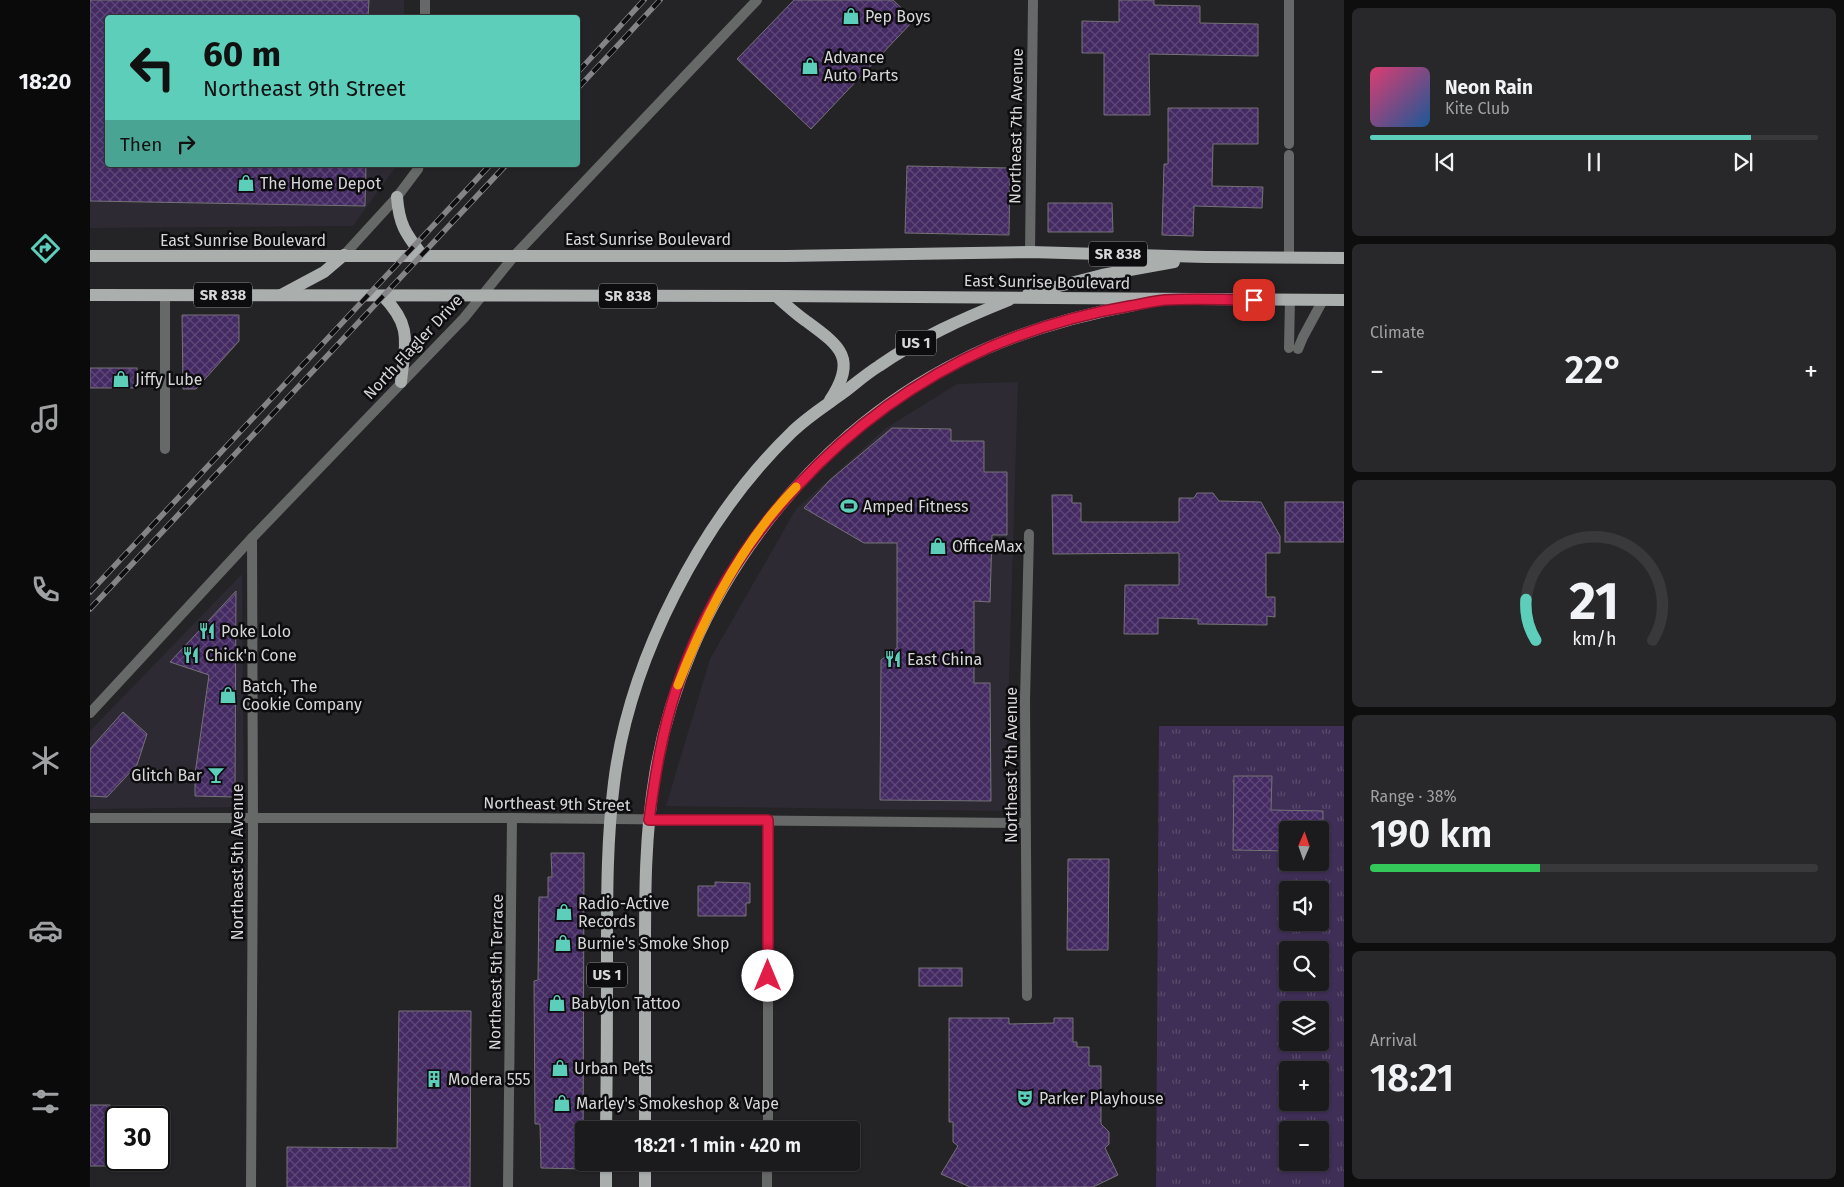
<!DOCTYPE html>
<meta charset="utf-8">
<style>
:root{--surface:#1b1a1c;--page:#282729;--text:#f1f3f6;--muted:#a0a1a3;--line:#39383b;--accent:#5cceba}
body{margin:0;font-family:"Fira Sans",sans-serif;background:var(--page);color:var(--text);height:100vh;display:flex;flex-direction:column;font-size:19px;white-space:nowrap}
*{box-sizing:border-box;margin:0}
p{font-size:16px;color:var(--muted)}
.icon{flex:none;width:28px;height:28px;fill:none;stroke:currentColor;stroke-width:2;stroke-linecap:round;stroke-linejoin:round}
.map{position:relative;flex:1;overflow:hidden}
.side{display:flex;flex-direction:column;gap:8px;padding:8px;background:#0f0e0f;width:500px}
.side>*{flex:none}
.top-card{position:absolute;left:15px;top:15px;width:475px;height:152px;border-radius:5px;box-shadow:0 1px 4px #0004,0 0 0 1px var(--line);background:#5cceba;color:#111;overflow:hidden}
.needle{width:32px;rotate:2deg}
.controls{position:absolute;left:1189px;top:821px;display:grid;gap:10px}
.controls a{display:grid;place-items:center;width:50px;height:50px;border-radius:5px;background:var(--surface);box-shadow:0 1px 4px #0004,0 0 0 1px var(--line);font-size:25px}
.speed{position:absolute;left:15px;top:1106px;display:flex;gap:10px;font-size:25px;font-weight:700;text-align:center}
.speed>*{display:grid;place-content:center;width:65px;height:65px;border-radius:50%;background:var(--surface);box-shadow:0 1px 4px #0004,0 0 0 1px var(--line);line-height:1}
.speed .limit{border:2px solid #111;border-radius:8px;background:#fff;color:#111}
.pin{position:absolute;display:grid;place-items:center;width:42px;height:42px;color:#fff;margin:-21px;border-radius:10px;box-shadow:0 2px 8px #0006}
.me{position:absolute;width:55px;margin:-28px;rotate:0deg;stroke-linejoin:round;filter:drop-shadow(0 0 4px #0008)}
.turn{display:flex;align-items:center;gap:18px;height:105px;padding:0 15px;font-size:22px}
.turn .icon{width:65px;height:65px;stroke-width:2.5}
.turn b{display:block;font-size:35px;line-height:42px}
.then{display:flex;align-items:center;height:48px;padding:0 15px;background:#0003;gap:10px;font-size:19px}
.big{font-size:38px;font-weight:600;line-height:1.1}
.side .widget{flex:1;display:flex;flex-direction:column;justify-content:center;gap:8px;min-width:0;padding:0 18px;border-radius:8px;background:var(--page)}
.side .dial{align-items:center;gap:0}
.dial svg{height:130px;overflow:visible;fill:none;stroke:var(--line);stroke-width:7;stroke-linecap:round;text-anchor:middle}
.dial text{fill:var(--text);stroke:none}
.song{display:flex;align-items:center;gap:15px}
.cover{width:60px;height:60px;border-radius:8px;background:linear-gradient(135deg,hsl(340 70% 55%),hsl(210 70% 35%))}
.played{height:5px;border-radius:2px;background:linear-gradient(90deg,var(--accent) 85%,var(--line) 85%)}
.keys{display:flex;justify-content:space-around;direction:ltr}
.heat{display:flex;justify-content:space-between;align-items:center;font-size:28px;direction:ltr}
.charge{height:8px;border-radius:4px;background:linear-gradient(90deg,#34c759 38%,var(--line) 0)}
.trip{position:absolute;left:485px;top:1121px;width:285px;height:50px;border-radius:5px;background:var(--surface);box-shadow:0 1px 4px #0004,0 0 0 1px var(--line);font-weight:600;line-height:50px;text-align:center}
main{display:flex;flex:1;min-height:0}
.tab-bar{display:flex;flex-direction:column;width:90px;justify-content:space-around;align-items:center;background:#0b0a0b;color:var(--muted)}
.tab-bar .icon{width:35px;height:35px}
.tab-bar .selected{color:var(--accent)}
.tab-bar b{font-size:22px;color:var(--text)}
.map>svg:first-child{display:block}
</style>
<main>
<nav class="tab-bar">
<b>18:20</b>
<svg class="icon selected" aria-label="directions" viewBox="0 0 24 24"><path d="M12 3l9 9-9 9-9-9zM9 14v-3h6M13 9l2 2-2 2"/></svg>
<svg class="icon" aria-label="music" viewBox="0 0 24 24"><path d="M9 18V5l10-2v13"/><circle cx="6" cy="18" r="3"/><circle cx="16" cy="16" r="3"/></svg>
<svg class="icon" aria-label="phone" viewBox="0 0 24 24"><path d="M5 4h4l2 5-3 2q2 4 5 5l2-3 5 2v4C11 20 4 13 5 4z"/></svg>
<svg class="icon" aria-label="climate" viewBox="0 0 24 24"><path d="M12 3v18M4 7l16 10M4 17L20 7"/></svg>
<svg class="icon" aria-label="car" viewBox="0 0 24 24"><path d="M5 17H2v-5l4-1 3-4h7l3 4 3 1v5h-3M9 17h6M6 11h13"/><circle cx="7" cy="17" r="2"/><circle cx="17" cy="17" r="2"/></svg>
<svg class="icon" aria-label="filters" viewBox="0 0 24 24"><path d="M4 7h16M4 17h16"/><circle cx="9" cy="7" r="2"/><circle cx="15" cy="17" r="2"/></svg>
</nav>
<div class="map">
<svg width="1254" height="1187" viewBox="0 0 1254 1187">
<defs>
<pattern id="park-tufts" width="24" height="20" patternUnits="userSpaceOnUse" patternTransform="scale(1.25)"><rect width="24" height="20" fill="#3f2e55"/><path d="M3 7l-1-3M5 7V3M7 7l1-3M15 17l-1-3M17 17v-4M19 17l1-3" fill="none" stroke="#5a4c6d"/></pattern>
<pattern id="building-cross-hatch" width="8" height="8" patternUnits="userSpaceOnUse" patternTransform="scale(1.25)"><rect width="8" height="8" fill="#442a62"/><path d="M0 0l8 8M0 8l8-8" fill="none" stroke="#5e4878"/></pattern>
</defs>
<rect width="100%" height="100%" fill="#242326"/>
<g fill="#2d2a33">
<path d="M 0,0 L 314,0 L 314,17 L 18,18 L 18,165 L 307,165 L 263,226 L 0,228 Z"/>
<path d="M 928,382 L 915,811 L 576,806 L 620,659 L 706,509 L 796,428 L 867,384 Z"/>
<path d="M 152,574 L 154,807 L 0,809 L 0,731 Z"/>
</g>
<path fill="url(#park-tufts)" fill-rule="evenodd" d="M 1069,726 L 1254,726 L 1254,1187 L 1066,1187 ZM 1198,830 L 1230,830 L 1230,862 L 1198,862 ZM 1198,890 L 1230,890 L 1230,922 L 1198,922 ZM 1198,950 L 1230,950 L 1230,982 L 1198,982 ZM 1198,1010 L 1230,1010 L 1230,1042 L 1198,1042 ZM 1198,1070 L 1230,1070 L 1230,1102 L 1198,1102 ZM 1198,1130 L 1230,1130 L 1230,1162 L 1198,1162 Z"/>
<g fill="url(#building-cross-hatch)" stroke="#747276">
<path d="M 0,0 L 279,0 L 278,18 L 18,18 L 18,165 L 276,165 L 275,206 L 0,201 Z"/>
<path d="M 704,0 L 803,0 L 824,20 L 721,129 L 647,59 Z"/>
<path d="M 1029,0 L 1064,0 L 1064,5 L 1110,6 L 1110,23 L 1168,24 L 1168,56 L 1059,54 L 1060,115 L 1014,115 L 1014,53 L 992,53 L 992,21 L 1029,22 Z"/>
<path d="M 1078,108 L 1168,108 L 1168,144 L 1123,144 L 1122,186 L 1173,187 L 1172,208 L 1104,206 L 1103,236 L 1072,235 L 1074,164 L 1078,164 Z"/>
<path d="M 817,166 L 920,168 L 919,235 L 815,233 Z"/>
<path d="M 958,203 L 1022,203 L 1023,232 L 958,232 Z"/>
<path d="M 92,315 L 149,315 L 149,341 L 106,389 L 93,389 Z"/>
<rect x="0" y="368" width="47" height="20"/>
<path d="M 802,428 L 861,429 L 861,441 L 894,441 L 894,472 L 917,472 L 917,535 L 902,535 L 900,602 L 884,601 L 884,683 L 900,683 L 901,801 L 790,800 L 791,660 L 807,648 L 807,543 L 774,543 L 714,508 L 740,480 Z"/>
<path d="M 1107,493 L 1123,493 L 1129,501 L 1171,502 L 1190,536 L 1190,553 L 1176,553 L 1176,597 L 1185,597 L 1185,617 L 1177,616 L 1177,625 L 1108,624 L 1108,619 L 1068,618 L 1068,634 L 1034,634 L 1035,585 L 1089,585 L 1089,553 L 963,554 L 962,495 L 982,495 L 982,503 L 991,503 L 991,522 L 1089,522 L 1089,498 L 1104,498 Z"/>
<rect x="1195" y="502" width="59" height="40"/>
<path d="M 146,591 L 145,797 L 105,796 L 105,774 L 119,675 L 80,662 Z"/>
<path d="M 33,712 L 57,734 L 47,765 L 17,797 L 0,796 L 0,749 Z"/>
<path d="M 1144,776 L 1182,776 L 1181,810 L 1233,811 L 1233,830 L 1198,830 L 1198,851 L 1143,850 Z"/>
<path d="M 461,853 L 494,853 L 493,1169 L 451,1168 L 450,1124 L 445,1124 L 444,981 L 448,980 L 449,897 L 458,897 L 458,877 L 462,877 Z"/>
<path d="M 978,859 L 1019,859 L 1018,950 L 977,950 Z"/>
<path d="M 625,882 L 660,883 L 660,903 L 656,903 L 656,916 L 608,916 L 608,886 L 625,886 Z"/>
<rect x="829" y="968" width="43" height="18"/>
<path d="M 309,1011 L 381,1011 L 380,1187 L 197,1187 L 197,1147 L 307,1148 Z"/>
<path d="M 859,1018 L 919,1018 L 919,1024 L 964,1023 L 964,1018 L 983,1018 L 983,1042 L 987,1042 L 987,1047 L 999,1047 L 999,1066 L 1011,1066 L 1011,1124 L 1019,1132 L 1019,1144 L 1015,1148 L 1028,1175 L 1003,1187 L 880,1187 L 851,1174 L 868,1146 L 863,1142 L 863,1122 L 859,1122 Z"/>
<rect x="0" y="1105" width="20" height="61"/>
</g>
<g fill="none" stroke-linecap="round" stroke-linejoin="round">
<g stroke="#676968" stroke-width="10">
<path d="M 335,0 L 335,18"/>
<path d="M 1199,0 L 1199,144"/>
<path d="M 940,252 L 943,0"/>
<path d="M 254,255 L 307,197 L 328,169 L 329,165"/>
<path d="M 1199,257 L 1199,155"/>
<path d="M 75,295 L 75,449"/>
<path d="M 1199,348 L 1200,299"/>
<path d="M 1208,349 L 1213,337 L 1233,300"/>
<path d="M 0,818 L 422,818 L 935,823"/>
<path d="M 937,996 L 935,700 L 939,534"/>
<path d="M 678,1130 L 678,820"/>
<path d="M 161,1187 L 163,833 L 162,538"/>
<path d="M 418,1187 L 422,818"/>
<path d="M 677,1187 L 677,1162"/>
</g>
<path stroke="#676968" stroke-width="10" d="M 0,713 L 162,538 L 374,318 L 425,255 L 667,0"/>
<g stroke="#aaafae" stroke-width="12">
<path d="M 307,197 C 309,224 315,233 332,255"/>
<path d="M 0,256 L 696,256 L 940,252 L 1116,257 L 1254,258"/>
<path d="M 938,294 L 1012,275 L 1084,262"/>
<path d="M 0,295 L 686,296 L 1254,300"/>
<path d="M 191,295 L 234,272 L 254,255"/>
<path d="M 293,296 C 323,327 315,342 311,382"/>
<path d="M 686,296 C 696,305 706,314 716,321 C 750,346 768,358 740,400"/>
<path d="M 516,1130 C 517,1070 517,1009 517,949 C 517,893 517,838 524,783 C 539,660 612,519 701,433 C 716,418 735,406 753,393 C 765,384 776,374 789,366 C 829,338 874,318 919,300"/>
<path d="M 555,1130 C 555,1071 555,1011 555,952 C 555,893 555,834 565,775 C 593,602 713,439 870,361 C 925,333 984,316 1044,305"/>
<path d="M 516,1187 L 516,1162"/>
<path d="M 555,1187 L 555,1162"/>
</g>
<g stroke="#848386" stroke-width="5.5">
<g id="rail">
<path d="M 488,72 L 554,0"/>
<path d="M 488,88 L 570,0"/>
<path d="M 0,592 L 400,165"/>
<path d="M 0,609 L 416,165"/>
</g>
</g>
<use href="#rail" stroke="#0d0c0e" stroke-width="4" stroke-dasharray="11" stroke-linecap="butt"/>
</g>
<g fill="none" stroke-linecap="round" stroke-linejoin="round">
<g stroke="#92132f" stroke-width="12">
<path id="route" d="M 678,976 L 678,820 L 559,820 C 565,776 572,732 586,690 C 636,538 755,412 900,347 C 945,328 992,314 1040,306 C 1052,304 1064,301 1075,300 C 1104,298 1134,300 1164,300"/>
</g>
<use href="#route" stroke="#e11d48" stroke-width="9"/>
<path stroke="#f59e0b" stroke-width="9" d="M 588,685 C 615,615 653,541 706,487"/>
</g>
<defs>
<g id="shop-bare" transform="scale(1.35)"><path d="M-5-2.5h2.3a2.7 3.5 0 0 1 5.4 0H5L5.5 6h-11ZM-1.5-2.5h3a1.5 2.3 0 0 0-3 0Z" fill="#5cceba" stroke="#0d0c0e" stroke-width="2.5" paint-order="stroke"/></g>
<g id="stadium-bare" transform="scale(1.35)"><path d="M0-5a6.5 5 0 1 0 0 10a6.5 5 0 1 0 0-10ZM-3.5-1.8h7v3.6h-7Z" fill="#5cceba" stroke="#0d0c0e" stroke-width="2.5" paint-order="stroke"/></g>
<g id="restaurant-bare" transform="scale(1.35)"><path d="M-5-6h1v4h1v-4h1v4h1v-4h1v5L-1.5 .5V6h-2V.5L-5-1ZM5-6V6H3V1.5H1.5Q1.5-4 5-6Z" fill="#5cceba" stroke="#0d0c0e" stroke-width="2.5" paint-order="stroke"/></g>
<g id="bar-bare" transform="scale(1.35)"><path d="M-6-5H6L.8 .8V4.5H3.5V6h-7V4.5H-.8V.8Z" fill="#5cceba" stroke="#0d0c0e" stroke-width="2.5" paint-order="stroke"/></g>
<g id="building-bare" transform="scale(1.35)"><path d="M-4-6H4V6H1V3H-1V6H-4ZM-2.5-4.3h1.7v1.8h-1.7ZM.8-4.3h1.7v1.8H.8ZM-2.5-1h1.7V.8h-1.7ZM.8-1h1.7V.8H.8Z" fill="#5cceba" stroke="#0d0c0e" stroke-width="2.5" paint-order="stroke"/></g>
<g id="theatre-bare" transform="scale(1.35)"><path d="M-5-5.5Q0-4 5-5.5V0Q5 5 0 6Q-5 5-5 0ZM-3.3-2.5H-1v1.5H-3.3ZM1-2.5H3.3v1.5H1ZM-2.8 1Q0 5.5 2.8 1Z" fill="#5cceba" stroke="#0d0c0e" stroke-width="2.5" paint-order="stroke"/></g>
</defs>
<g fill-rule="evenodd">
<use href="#shop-bare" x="761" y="16"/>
<use href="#shop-bare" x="720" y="66"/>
<use href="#shop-bare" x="156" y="183"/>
<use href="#shop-bare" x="31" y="379"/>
<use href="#stadium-bare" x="759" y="506"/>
<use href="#shop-bare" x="848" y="546"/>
<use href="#restaurant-bare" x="117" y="631"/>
<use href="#restaurant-bare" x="101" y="655"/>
<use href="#restaurant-bare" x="803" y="659"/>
<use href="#shop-bare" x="138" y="695"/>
<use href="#bar-bare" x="126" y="775"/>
<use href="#shop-bare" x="474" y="912"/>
<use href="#shop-bare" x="473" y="943"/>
<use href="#shop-bare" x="467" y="1003"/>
<use href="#shop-bare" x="470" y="1068"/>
<use href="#building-bare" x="344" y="1079"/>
<use href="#theatre-bare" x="935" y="1098"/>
<use href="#shop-bare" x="472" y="1103"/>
</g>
<g text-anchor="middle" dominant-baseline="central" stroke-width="5" stroke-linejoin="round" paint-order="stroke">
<g fill="#0d0c0e" stroke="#9a999b" stroke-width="1">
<rect x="999" y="241.5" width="58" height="25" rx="4"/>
<rect x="104" y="282.5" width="58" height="25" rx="4"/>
<rect x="509" y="283.5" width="58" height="25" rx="4"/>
<rect x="806" y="330.5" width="40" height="25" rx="4"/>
<rect x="497" y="962.5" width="40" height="25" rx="4"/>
</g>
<g font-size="15" font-weight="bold" fill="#d7d6d8">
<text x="1028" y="254">SR 838</text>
<text x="133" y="295">SR 838</text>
<text x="538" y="296">SR 838</text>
<text x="826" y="343">US 1</text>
<text x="517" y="975">US 1</text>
</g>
<g font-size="16" fill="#d7d6d8" stroke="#0d0c0e" text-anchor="start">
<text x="775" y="16">Pep Boys</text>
<text x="734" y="57">Advance<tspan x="734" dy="18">Auto Parts</tspan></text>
<text x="170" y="183">The Home Depot</text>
<text x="45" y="379">Jiffy Lube</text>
<text x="773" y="506">Amped Fitness</text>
<text x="862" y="546">OfficeMax</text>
<text x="131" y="631">Poke Lolo</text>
<text x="115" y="655">Chick'n Cone</text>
<text x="817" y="659">East China</text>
<text x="152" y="686">Batch, The<tspan x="152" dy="18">Cookie Company</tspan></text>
<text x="112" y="775" text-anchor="end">Glitch Bar</text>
<text x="488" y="903">Radio-Active<tspan x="488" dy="18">Records</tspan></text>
<text x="487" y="943">Burnie's Smoke Shop</text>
<text x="481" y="1003">Babylon Tattoo</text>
<text x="484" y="1068">Urban Pets</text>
<text x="358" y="1079">Modera 555</text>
<text x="949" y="1098">Parker Playhouse</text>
<text x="486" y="1103">Marley's Smokeshop &amp; Vape</text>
</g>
<g font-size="16" fill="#d7d6d8" stroke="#0d0c0e">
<text transform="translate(926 126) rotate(-89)">Northeast 7th Avenue</text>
<text x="558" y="239">East Sunrise Boulevard</text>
<text x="153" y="240">East Sunrise Boulevard</text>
<text transform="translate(957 282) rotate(1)">East Sunrise Boulevard</text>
<text transform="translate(323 347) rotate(-47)">North Flagler Drive</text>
<text transform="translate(921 765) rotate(-90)">Northeast 7th Avenue</text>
<text transform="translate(467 804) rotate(1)">Northeast 9th Street</text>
<text transform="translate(147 862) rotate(-90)">Northeast 5th Avenue</text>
<text transform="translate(406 972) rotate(-89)">Northeast 5th Terrace</text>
</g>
</g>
</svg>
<div class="controls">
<a><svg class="needle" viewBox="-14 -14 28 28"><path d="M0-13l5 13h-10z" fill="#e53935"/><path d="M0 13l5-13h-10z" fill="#a0a1a3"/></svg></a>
<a><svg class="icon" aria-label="sound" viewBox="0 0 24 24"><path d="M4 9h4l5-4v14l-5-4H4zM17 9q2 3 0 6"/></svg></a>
<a><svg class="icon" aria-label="search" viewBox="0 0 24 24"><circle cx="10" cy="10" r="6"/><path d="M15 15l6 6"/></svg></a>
<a><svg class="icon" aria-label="layers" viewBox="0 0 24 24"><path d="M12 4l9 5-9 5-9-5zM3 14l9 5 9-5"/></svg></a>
<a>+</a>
<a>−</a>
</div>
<div class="speed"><div class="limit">30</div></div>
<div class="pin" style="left:1164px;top:300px;background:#d93025"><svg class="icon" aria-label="arrive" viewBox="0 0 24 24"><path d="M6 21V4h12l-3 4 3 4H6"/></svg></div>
<svg class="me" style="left:678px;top:976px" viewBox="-20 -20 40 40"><circle r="19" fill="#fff"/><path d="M0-13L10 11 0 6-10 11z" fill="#e11d48"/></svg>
<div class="trip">18:21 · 1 min · 420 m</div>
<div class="top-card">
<div class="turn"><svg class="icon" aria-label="left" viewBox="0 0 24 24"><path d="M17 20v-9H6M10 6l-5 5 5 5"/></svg><div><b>60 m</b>Northeast 9th Street</div></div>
<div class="then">Then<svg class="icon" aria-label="right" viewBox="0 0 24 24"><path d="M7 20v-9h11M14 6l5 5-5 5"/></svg></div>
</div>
</div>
<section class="side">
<div class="widget">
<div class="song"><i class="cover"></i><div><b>Neon Rain</b><p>Kite Club</p></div></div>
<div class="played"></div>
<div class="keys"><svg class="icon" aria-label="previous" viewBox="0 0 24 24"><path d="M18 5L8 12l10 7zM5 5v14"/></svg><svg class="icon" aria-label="pause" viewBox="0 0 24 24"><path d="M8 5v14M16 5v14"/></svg><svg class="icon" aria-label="next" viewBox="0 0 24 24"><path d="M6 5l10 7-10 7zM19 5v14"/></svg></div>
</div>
<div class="widget"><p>Climate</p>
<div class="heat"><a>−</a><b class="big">22°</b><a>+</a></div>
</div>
<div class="widget dial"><svg viewBox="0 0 100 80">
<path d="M14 69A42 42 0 1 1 86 69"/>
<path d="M14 69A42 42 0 0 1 8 44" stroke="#5cceba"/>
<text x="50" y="56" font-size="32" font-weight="700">21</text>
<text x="50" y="72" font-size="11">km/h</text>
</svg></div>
<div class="widget"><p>Range · 38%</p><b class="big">190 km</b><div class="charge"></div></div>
<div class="widget"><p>Arrival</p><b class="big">18:21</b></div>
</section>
</main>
